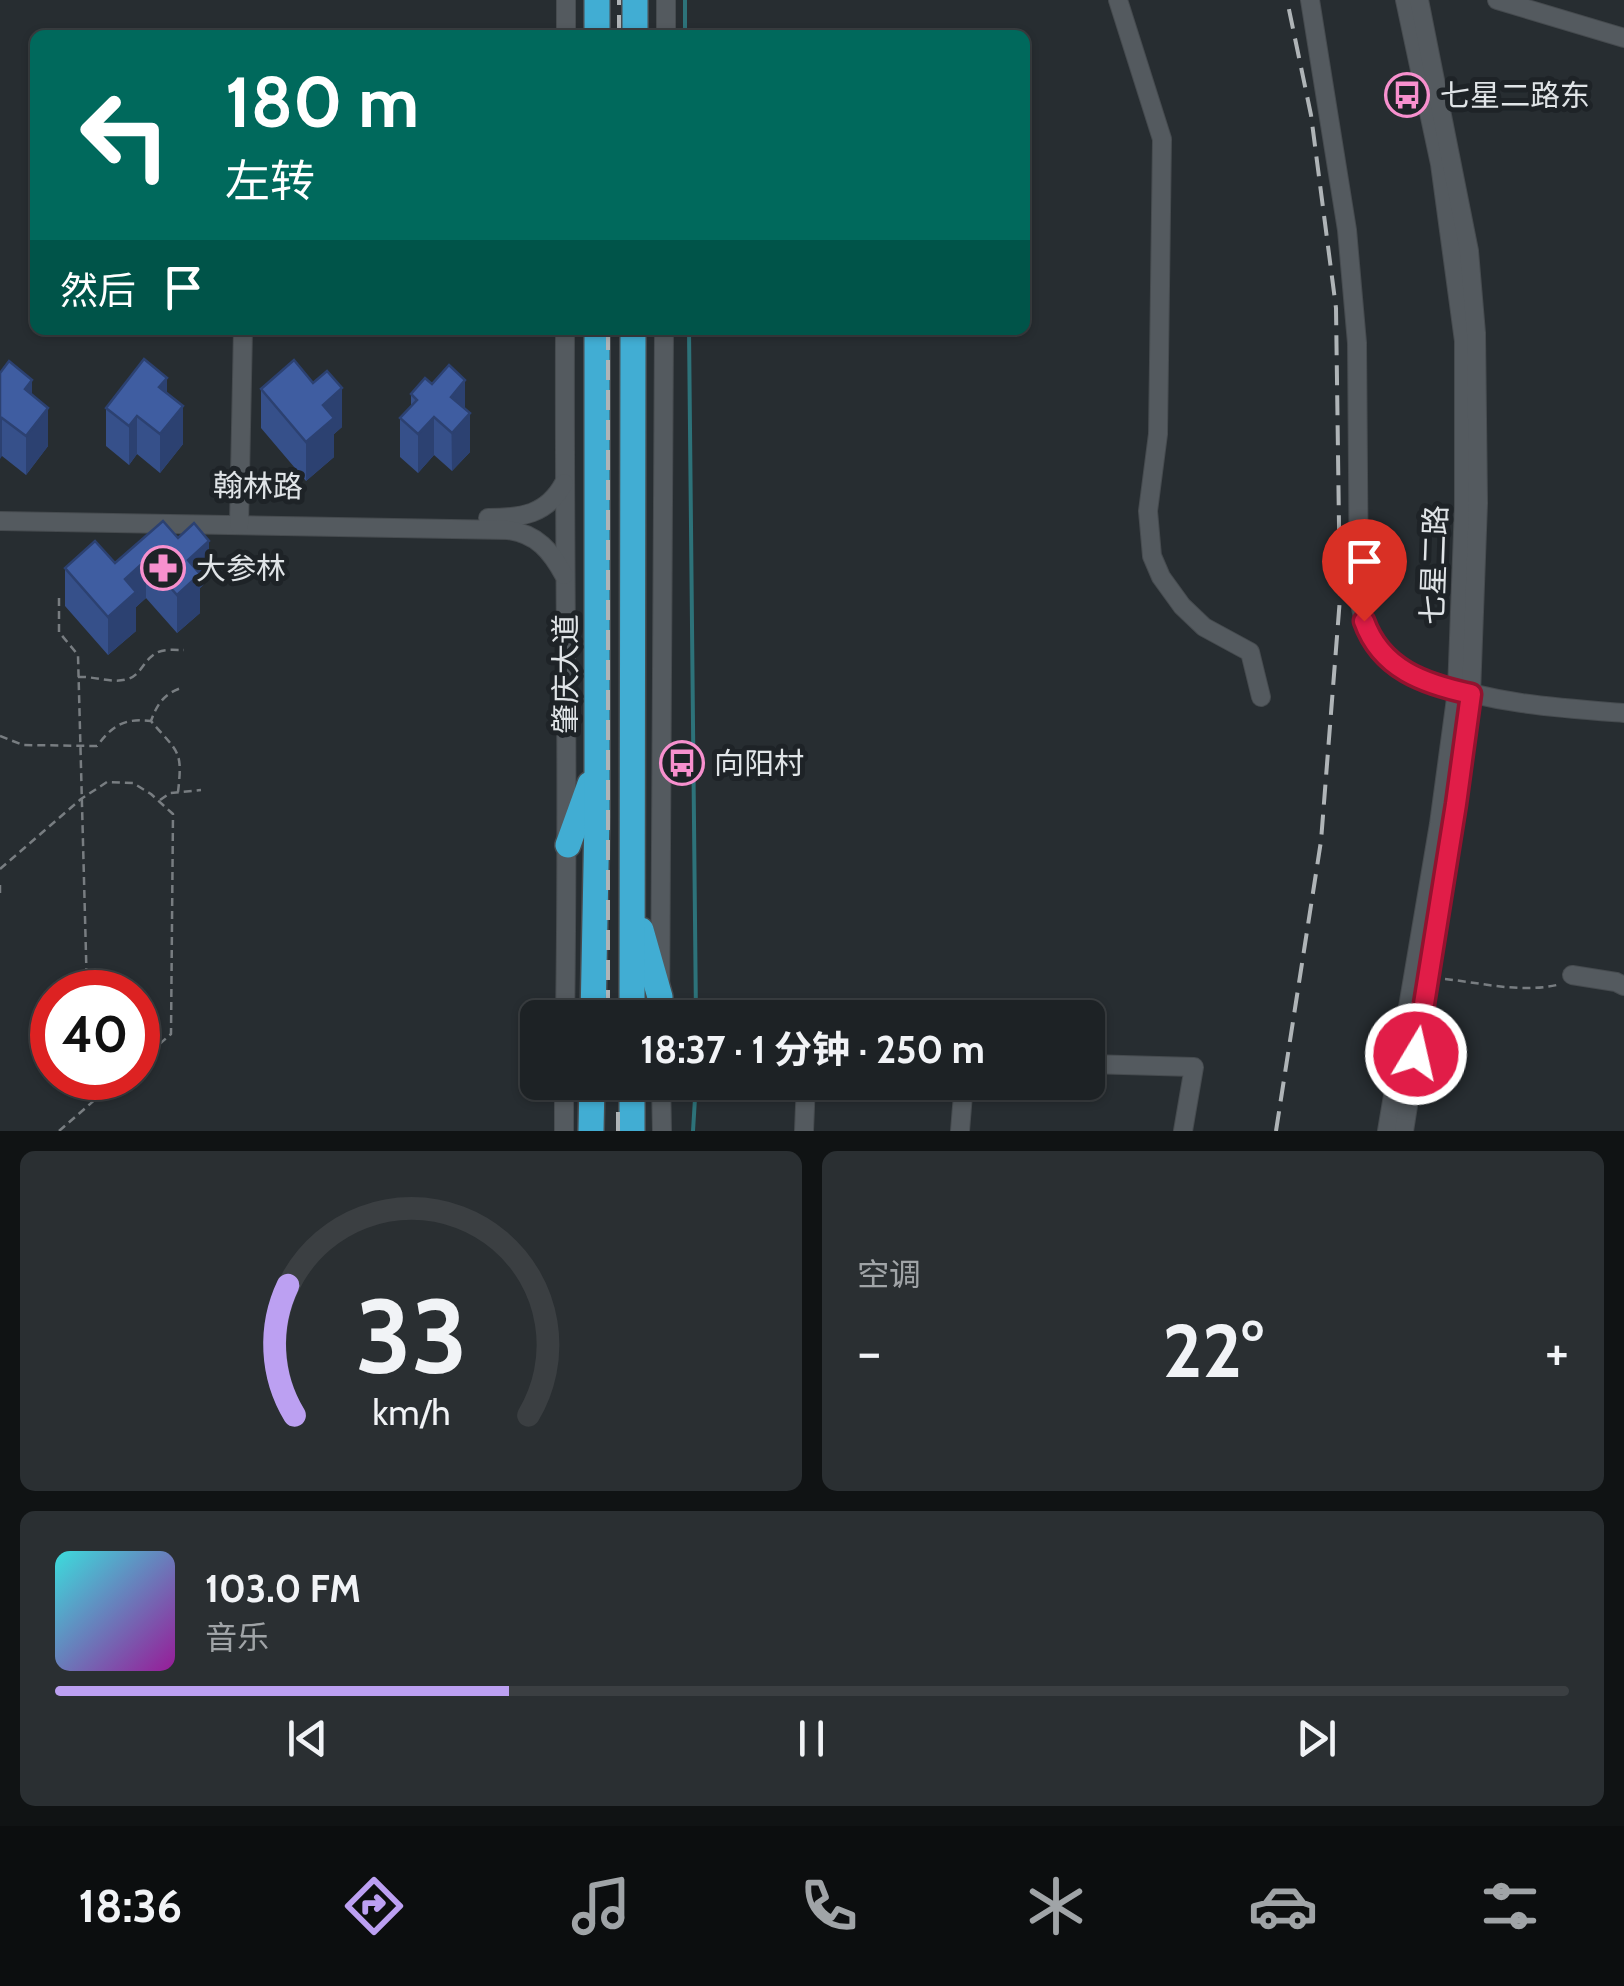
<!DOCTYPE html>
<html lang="zh">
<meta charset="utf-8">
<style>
:root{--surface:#1d2225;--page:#2a2f32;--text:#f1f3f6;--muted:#a0a4a7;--line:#3b3f42;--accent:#bca0f2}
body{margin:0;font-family:Cabin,"Noto Sans SC",sans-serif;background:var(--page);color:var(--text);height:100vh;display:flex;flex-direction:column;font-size:38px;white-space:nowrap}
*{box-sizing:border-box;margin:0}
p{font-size:32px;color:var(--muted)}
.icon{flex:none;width:55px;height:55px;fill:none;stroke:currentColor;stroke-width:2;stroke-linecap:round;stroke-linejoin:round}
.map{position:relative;height:1131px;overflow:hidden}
.drawer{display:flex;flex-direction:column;gap:20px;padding:20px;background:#101314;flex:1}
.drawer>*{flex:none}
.guide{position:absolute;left:30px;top:30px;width:1000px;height:305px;border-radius:15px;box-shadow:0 2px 8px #0004,0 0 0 2px var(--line);background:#00695c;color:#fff;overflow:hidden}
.speed{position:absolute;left:30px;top:970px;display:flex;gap:20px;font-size:50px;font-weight:700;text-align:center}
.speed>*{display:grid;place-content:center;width:130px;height:130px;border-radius:50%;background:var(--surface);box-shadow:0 2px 8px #0004,0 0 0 2px var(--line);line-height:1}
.speed .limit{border:15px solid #d22;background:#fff;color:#111}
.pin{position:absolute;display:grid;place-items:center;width:85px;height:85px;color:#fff;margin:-102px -42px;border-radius:50% 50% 50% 0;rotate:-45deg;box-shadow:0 0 10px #0007}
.pin .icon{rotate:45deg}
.me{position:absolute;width:110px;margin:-55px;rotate:9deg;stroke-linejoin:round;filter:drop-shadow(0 0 8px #0008)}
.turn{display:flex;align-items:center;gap:35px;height:210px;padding:0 30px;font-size:45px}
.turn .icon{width:130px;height:130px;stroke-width:2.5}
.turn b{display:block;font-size:70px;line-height:85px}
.then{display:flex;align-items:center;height:95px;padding:0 30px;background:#0003;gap:20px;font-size:38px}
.big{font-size:75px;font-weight:700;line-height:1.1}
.drawer .tile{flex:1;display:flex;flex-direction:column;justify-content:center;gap:15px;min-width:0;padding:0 35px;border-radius:15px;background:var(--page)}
.drawer .dial{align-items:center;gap:0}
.dial svg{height:260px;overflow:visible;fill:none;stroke:var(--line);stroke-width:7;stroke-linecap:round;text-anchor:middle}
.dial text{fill:var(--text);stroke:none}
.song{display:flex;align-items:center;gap:30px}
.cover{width:120px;height:120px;border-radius:15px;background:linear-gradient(135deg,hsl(180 70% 55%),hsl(300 70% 35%))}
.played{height:10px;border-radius:5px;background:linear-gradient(90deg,var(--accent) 30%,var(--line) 30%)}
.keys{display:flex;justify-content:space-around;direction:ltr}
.heat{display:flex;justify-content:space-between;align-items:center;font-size:55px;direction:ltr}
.drawer .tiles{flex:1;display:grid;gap:20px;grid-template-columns:1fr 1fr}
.tile:last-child{grid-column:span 2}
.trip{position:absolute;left:520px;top:1000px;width:585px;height:100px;border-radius:15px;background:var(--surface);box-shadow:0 2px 8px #0004,0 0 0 2px var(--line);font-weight:700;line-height:100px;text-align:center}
.menu{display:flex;height:160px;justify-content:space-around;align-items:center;background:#0c0e0f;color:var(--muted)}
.menu .icon{width:70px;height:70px}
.menu .active{color:var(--accent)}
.menu b{font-size:45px;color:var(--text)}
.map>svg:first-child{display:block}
</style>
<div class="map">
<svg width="1624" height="1131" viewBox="0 0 1624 1131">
<rect width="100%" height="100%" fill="#272d31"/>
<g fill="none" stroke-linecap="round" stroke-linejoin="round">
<g stroke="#2d7279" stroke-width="4">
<path d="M 685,0 L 685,35"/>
<path d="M 689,330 L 696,1018"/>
<path d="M 693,1131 L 696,1082"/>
</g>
<g stroke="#464b4f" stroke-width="20">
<g id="minor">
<path d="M 1118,0 L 1162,139 L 1158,434 L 1148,511 L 1152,556 L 1161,577 L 1182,606 L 1204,627 L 1250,652 L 1261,697"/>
<path d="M 1310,0 L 1347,230 L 1357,343 L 1359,599 C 1363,619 1367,640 1383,656 C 1396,669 1413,675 1431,681 C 1494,704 1558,708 1624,713"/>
<path d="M 1497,0 L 1624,38"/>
<path d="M 566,35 L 566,0"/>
<path d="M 666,35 L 666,0"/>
<path d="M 565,330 C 564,559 569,788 565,1018"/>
<path d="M 488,518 C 521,518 547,515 564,483"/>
<path d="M 0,521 L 508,530 C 537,534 551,551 564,575"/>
<path d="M 239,525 L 243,330"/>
<path d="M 1572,975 L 1616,982 L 1624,986"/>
<path d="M 660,1018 L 664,330"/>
<path d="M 1088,1064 L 1194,1067 L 1183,1131"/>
<path d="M 661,1082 L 662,1131"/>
<path d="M 564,1131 L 564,1082"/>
<path d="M 804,1131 L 806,1082"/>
<path d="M 960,1131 L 964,1082"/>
<path d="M 1387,1131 L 1439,824 L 1457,691 L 1464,505 L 1464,341 L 1440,164 L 1405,0"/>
<path d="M 1404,1131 L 1456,804 L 1471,694 L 1478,503 L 1476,333 L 1469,251 L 1419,0"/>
</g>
</g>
<g stroke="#464b4f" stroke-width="28">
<g id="highway">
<path d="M 597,0 L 597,35"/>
<path d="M 635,35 L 635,0"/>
<path d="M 568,845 L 590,784"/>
<path d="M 641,930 L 660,997"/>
<path d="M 593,1018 L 597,817 L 597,330"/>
<path d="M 632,1018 L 633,330"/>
<path d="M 632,1082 L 632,1131"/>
<path d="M 591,1131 L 592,1082"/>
</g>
</g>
<g stroke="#787d81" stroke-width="2.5" stroke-dasharray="8 5" stroke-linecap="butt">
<path d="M 59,598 L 59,632 L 78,655 L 87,992"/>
<path d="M 78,677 C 95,676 112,684 128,679 C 140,675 143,663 152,656 C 161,648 173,650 184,650"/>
<path d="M 0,736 L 23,745 L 97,746 C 113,725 124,718 151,721"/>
<path d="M 178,792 C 183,749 178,753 151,721 C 157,704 164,694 181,688"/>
<path d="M 160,800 L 170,793 L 201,790"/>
<path d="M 0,869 L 81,799 L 107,782 L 133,783 L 151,794 L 173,814 L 171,1034 L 138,1063"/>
<path d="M 0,885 L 0,893"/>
<path d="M 1445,979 C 1483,983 1523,994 1561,984"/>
<path d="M 59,1131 L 120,1078"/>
</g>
<use href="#minor" stroke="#545a5f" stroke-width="18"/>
<use href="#highway" stroke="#41add3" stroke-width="25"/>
<g stroke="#afb4b7" stroke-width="4" stroke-dasharray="20 10" stroke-linecap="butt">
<path d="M 619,35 L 619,0"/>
<path d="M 608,330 L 608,1018"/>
<path d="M 618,1082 L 618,1131"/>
<path d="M 1276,1131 L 1321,841 L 1340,598 L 1336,308 L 1311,115 L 1287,0"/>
</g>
</g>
<g fill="#36508a">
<path d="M 0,373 L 32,395 L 48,446 L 26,475 L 2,456 Z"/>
<path d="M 261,389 L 342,427 L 334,434 L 334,457 L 306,481 L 261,428 Z"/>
<path d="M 167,393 L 183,444 L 160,473 L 137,454 L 129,465 L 106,446 L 106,408 Z"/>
<path d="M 411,394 L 465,409 L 470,452 L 452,471 L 434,455 L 418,473 L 400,457 L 400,418 L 411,407 Z"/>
<path d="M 163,521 L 209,579 L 200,588 L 200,613 L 177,633 L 146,598 L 136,607 L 136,631 L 108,655 L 65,606 L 65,568 L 115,563 Z"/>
</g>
<g fill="#2c4171">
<path d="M 167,378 L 167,416 L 159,387 Z"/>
<path d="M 32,380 L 32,418 L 25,389 Z"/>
<path d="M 465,380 L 465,418 L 470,413 L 470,452 L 452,471 L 451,397 Z"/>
<path d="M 342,388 L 342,427 L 334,434 L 334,457 L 306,481 L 306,442 L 323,405 Z"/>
<path d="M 183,406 L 183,444 L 160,473 L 160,434 Z"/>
<path d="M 48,408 L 48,446 L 26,475 L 26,436 Z"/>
<path d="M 137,416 L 137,454 L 129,465 L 129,426 Z"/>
<path d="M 434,417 L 434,455 L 418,473 L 418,434 Z"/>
<path d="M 2,418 L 2,456 L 0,459 L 0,421 Z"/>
<path d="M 209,541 L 209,579 L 200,588 L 200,613 L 177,633 L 177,595 L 188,560 Z"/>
<path d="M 146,560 L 146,598 L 136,607 L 136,631 L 108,655 L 108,617 L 125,579 Z"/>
</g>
<g fill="#3f5da1" stroke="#2c4171" stroke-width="2.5">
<path d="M 144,359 L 167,378 L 159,387 L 183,406 L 160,434 L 137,416 L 129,426 L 106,408 Z"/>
<path d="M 294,360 L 313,383 L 327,371 L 342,388 L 323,405 L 334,418 L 306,442 L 261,389 Z"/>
<path d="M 9,361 L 32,380 L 25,389 L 48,408 L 26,436 L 2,418 L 0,421 L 0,373 Z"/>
<path d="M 449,365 L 465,380 L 451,397 L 470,413 L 452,433 L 434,417 L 418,434 L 400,418 L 417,400 L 411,394 L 425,378 L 432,384 Z"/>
<path d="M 163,521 L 178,538 L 194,523 L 209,541 L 188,560 L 200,574 L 177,595 L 146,560 L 125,579 L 136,592 L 108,617 L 65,568 L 95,541 L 115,563 Z"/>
</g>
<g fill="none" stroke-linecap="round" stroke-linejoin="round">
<g stroke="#92132f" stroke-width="25">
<path id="route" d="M 1364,621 C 1381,669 1424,684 1471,694 L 1456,804 L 1416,1054"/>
</g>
<use href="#route" stroke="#e11d48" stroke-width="18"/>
</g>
<defs>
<g id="bus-ring" transform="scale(2.25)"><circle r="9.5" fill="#1e2327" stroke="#f790ce" stroke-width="1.5"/><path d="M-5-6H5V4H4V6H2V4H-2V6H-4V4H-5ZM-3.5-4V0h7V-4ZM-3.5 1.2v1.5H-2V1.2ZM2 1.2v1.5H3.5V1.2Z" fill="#f790ce"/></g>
<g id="pharmacy-ring" transform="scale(2.25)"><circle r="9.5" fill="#1e2327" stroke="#f790ce" stroke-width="1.5"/><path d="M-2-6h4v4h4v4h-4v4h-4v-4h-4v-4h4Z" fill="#f790ce"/></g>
</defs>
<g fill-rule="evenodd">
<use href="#bus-ring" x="1407" y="95"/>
<use href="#pharmacy-ring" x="163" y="568"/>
<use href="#bus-ring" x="682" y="763"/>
</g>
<g text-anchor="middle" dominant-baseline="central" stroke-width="10" stroke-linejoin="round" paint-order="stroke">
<g font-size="30" fill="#e0e4e7" stroke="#1e2327" text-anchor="start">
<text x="1440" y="95">七星二路东</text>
<text x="196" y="568">大参林</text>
<text x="714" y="763">向阳村</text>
</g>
<g font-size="30" fill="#e0e4e7" stroke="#1e2327">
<text transform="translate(258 486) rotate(1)">翰林路</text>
<text transform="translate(1434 565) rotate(-88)">七星二路</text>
<text transform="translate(565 674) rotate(-90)">肇庆大道</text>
</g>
</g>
</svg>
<div class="speed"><div class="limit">40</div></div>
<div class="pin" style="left:1364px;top:621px;background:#d93025"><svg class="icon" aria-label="arrive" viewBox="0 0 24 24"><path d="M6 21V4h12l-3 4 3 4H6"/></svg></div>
<svg class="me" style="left:1416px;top:1054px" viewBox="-20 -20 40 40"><circle r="17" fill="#e11d48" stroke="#fff" stroke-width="3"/><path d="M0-11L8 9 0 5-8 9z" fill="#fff"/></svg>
<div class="trip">18:37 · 1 分钟 · 250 m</div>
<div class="guide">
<div class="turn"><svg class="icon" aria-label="left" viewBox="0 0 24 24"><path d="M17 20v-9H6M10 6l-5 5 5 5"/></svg><div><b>180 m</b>左转</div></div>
<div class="then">然后<svg class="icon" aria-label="arrive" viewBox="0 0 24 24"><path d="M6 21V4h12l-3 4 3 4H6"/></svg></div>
</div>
</div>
<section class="drawer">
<div class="tiles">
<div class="tile dial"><svg viewBox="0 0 100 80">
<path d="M14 69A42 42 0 1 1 86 69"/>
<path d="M14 69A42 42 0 0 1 12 29" stroke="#bca0f2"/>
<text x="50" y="56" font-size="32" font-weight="700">33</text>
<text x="50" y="72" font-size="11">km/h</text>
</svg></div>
<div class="tile"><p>空调</p>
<div class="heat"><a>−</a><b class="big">22°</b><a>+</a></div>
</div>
<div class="tile">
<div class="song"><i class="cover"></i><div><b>103.0 FM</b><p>音乐</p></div></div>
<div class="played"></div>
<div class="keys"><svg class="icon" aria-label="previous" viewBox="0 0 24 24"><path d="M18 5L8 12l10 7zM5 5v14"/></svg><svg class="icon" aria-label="pause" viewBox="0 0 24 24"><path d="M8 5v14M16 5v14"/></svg><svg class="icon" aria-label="next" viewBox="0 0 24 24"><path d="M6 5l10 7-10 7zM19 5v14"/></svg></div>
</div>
</div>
</section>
<nav class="menu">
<b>18:36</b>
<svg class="icon active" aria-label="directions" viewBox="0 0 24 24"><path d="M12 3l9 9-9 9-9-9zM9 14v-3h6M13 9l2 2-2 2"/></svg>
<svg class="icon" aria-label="music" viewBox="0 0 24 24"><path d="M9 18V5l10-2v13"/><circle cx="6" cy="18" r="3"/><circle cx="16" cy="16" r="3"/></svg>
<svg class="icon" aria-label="phone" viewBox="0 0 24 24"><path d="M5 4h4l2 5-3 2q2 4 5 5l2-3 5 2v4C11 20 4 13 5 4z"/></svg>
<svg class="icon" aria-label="climate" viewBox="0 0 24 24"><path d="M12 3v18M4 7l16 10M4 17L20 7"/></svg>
<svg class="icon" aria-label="car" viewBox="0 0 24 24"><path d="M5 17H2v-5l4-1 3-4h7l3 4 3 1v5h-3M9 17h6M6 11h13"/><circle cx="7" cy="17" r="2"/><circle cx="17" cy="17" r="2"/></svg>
<svg class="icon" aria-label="filters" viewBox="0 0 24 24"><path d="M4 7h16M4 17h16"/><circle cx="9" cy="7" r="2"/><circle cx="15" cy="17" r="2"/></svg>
</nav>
